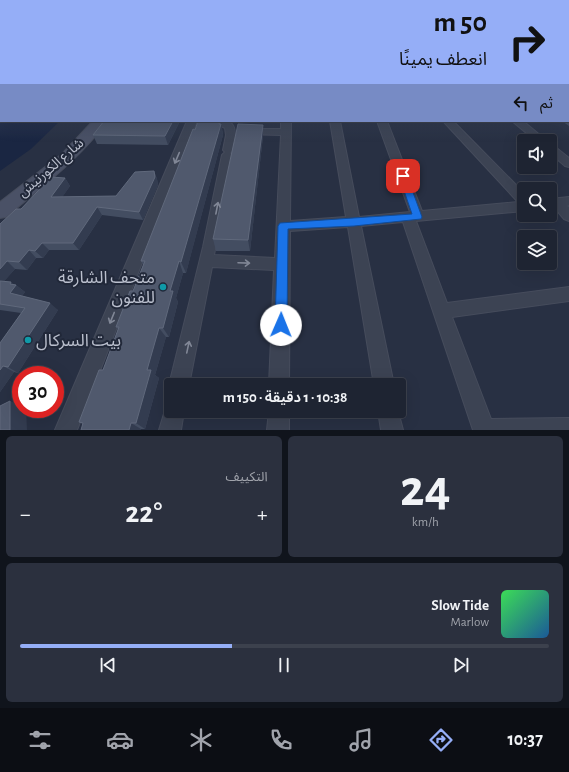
<!DOCTYPE html>
<html lang="ar">
<meta charset="utf-8">
<style>
:root{--surface:#1e2432;--page:#2b303e;--text:#f1f3f6;--muted:#a1a4ac;--line:#3c414d;--accent:#95aef7}
body{margin:0;font-family:"Alegreya Sans","Noto Sans Arabic",sans-serif;background:var(--page);color:var(--text);direction:rtl;height:100vh;display:flex;flex-direction:column;font-size:15px;white-space:nowrap}
*{box-sizing:border-box;margin:0}
p{font-size:13px;color:var(--muted)}
.icon{flex:none;width:22px;height:22px;fill:none;stroke:currentColor;stroke-width:2;stroke-linecap:round;stroke-linejoin:round}
.map{position:relative;height:430px;overflow:hidden;direction:ltr}
.side{display:flex;flex-direction:column;gap:6px;padding:6px;background:#10141c;flex:1}
.side>*{flex:none}
.top-card{position:absolute;left:0px;top:0px;width:569px;height:122px;box-shadow:0 4px 16px #0002,0 0 0 1px var(--line);direction:rtl;background:#95aef7;color:#111;overflow:hidden}
.fabs{position:absolute;left:517px;top:134px;display:grid;gap:8px}
.fabs a{display:grid;place-items:center;width:40px;height:40px;border-radius:4px;background:var(--surface);box-shadow:0 4px 16px #0002,0 0 0 1px var(--line);font-size:20px}
.speed{position:absolute;left:12px;top:366px;display:flex;gap:8px;font-size:20px;font-weight:700;text-align:center}
.speed>*{display:grid;place-content:center;width:52px;height:52px;border-radius:50%;background:var(--surface);box-shadow:0 4px 16px #0002,0 0 0 1px var(--line);line-height:1}
.speed .limit{border:6px solid #d22;background:#fff;color:#111}
.pin{position:absolute;display:grid;place-items:center;width:34px;height:34px;color:#fff;margin:-17px;border-radius:8px;box-shadow:0 2px 6px #0006}
.me{position:absolute;width:44px;margin:-22px;rotate:1deg;stroke-linejoin:round;filter:drop-shadow(0 0 3px #0008)}
.turn{display:flex;align-items:center;gap:14px;height:84px;padding:0 16px;font-size:18px}
.turn .icon{width:52px;height:52px;stroke-width:2.5}
.turn b{display:block;font-size:28px;line-height:34px}
.then{display:flex;align-items:center;height:38px;padding:0 16px;background:#0003;gap:8px;font-size:15px}
.big{font-size:30px;font-weight:600;line-height:1.1}
.side .card{flex:1;display:flex;flex-direction:column;justify-content:center;gap:6px;min-width:0;padding:0 14px;border-radius:6px;background:var(--page)}
.side .dial{align-items:center;gap:0}
.dial b{font-size:52px;line-height:1}
.song{display:flex;align-items:center;gap:12px}
.cover{width:48px;height:48px;border-radius:6px;background:linear-gradient(135deg,hsl(130 70% 55%),hsl(210 70% 35%))}
.played{height:4px;border-radius:2px;background:linear-gradient(90deg,var(--accent) 40%,var(--line) 40%)}
.keys{display:flex;justify-content:space-around;direction:ltr}
.heat{display:flex;justify-content:space-between;align-items:center;font-size:22px;direction:ltr}
.side .tiles{flex:1;display:grid;gap:6px;grid-template-columns:1fr 1fr}
.card:last-child{grid-column:span 2}
.trip{position:absolute;left:164px;top:378px;width:242px;height:40px;border-radius:4px;background:var(--surface);box-shadow:0 4px 16px #0002,0 0 0 1px var(--line);font-weight:600;line-height:40px;text-align:center;direction:rtl}
.tab-bar{display:flex;height:64px;justify-content:space-around;align-items:center;background:#0c0e14;color:var(--muted)}
.tab-bar .icon{width:28px;height:28px}
.tab-bar .active{color:var(--accent)}
.tab-bar b{font-size:18px;color:var(--text)}
.map>svg:first-child{display:block}
</style>
<div class="map">
<svg width="569" height="430" viewBox="0 0 569 430">
<rect width="100%" height="100%" fill="#283043"/>
<path fill="#1a2642" d="M 0,81 L 1,121 L 60,121 L 31,149 L 0,171 Z"/>
<g fill="none" stroke-linecap="round" stroke-linejoin="round">
<g stroke="#464c5c" stroke-width="2">
<g id="minor">
<rect x="568" y="91" width="1" height="6"/>
<path d="M 187,121 L 197,121 L 77,430 L 55,430 Z"/>
<path d="M 201,121 C 229,121 240,116 233,150 L 230,153 L 232,155 L 214,255 L 275,258 L 281,135 L 246,134 L 241,131 L 243,129 L 281,129 L 281,121 L 291,121 L 290,221 L 346,217 L 330,121 L 340,121 L 359,217 L 410,212 L 377,121 L 387,121 L 422,211 L 518,202 L 443,121 L 453,121 L 524,193 L 524,211 L 416,221 L 447,303 L 569,287 L 569,301 L 452,317 L 491,419 L 569,418 L 569,430 L 473,430 L 403,222 L 361,226 L 394,385 L 374,385 L 348,227 L 290,231 L 289,385 L 269,385 L 274,270 L 212,267 L 189,385 L 171,385 L 171,389 L 169,385 L 203,247 L 222,155 L 225,152 L 223,150 L 226,135 L 225,128 L 221,126 L 202,124 Z"/>
<path d="M 512,121 L 523,121 L 547,141 L 536,141 Z"/>
<path d="M 550,145 L 554,146 L 569,158 L 569,167 L 565,166 L 550,153 Z"/>
<path d="M 569,197 L 569,205 L 567,206 L 569,207 L 569,221 L 564,219 L 554,207 L 550,207 L 550,199 Z"/>
<path d="M 171,402 L 171,411 L 184,411 L 181,430 L 159,430 L 167,404 Z"/>
<path d="M 269,411 L 289,411 L 289,430 L 267,430 Z"/>
<path d="M 378,411 L 398,411 L 403,430 L 381,430 Z"/>
</g>
</g>
<g stroke="#464c5c" stroke-width="2">
<path id="secondary" d="M 93,121 L 107,121 C 80,159 41,187 6,217 L 0,218 L 0,202 L 62,154 Z"/>
</g>
<g stroke="#464c5c" stroke-width="2">
<path id="primary" d="M 568,81 L 569,81 L 569,87 L 568,86 Z"/>
</g>
<use href="#minor" fill="#3c4353" fill-rule="evenodd"/>
<use href="#secondary" fill="#4a5166" fill-rule="evenodd"/>
<use href="#primary" fill="#5b6273" fill-rule="evenodd"/>
</g>
<g fill="#434d61">
<path d="M 568,106 L 569,106 L 569,126 L 562,121 L 568,121 Z"/>
<path d="M 180,121 L 168,145 L 97,144 L 93,135 Z"/>
<path d="M 263,125 L 263,136 L 250,251 L 216,251 L 213,239 Z"/>
<path d="M 222,129 L 223,135 L 192,250 L 186,273 L 183,273 L 176,298 L 178,302 L 169,337 L 166,337 L 155,375 L 159,378 L 145,429 L 141,429 L 140,430 L 81,430 L 83,424 L 79,422 L 103,370 L 118,330 L 116,327 L 133,291 L 143,265 L 141,261 Z"/>
<path d="M 154,171 L 157,179 L 158,185 L 143,220 L 102,215 L 79,250 L 49,250 L 43,258 L 36,258 L 27,270 L 15,269 L 4,281 L 16,285 L 25,292 L 22,296 L 58,310 L 18,373 L 14,372 L 0,392 L 0,343 L 21,313 L 0,310 L 0,224 L 65,178 L 70,186 L 62,197 L 116,196 Z"/>
</g>
<g fill="#333c50">
<path d="M 173,121 L 180,121 L 168,145 L 165,136 Z"/>
<path d="M 220,121 L 221,121 L 223,135 L 186,273 L 181,262 Z"/>
<path d="M 263,125 L 263,136 L 250,251 L 248,240 Z"/>
<path d="M 154,171 L 157,179 L 158,185 L 143,220 L 139,212 Z"/>
<path d="M 65,178 L 70,186 L 57,205 L 51,197 Z"/>
<path d="M 97,207 L 102,215 L 79,250 L 73,243 Z"/>
<path d="M 42,243 L 49,250 L 43,258 L 35,251 Z"/>
<path d="M 29,250 L 36,258 L 27,270 L 19,262 Z"/>
<path d="M 7,261 L 15,269 L 0,286 L 0,269 Z"/>
<path d="M 179,261 L 183,273 L 176,298 L 178,302 L 169,337 L 163,328 L 170,291 Z"/>
<path d="M 11,282 L 16,286 L 16,285 L 25,292 L 19,300 L 10,293 L 10,284 Z"/>
<path d="M 50,303 L 58,310 L 18,373 L 8,367 Z"/>
<path d="M 159,328 L 166,337 L 155,375 L 159,378 L 145,429 L 136,423 L 147,370 Z"/>
<path d="M 3,366 L 14,372 L 0,392 L 0,370 Z"/>
<path d="M 10,401 L 21,406 L 21,409 L 26,409 L 27,430 L 10,430 Z"/>
<path d="M 131,423 L 141,429 L 140,430 L 129,430 Z"/>
</g>
<g fill="#50596d" stroke="#60697c">
<path d="M 568,106 L 569,106 L 569,113 L 568,112 Z"/>
<path d="M 104,121 L 173,121 L 165,136 L 93,135 Z"/>
<path d="M 198,121 L 220,121 L 219,124 L 221,124 L 181,262 L 179,261 L 170,291 L 173,291 L 163,328 L 159,328 L 147,370 L 151,370 L 136,423 L 131,423 L 129,430 L 81,430 L 83,423 L 79,422 L 99,370 L 103,370 L 119,327 L 116,327 L 130,291 L 133,291 L 145,261 L 141,261 L 193,129 L 195,130 Z"/>
<path d="M 238,124 L 263,125 L 248,240 L 213,239 Z"/>
<path d="M 154,171 L 155,177 L 139,212 L 97,207 L 73,243 L 42,243 L 35,251 L 29,250 L 19,262 L 7,261 L 0,269 L 0,224 L 16,209 L 21,209 L 51,177 L 65,178 L 51,197 L 116,196 L 135,172 Z"/>
<path d="M 0,281 L 11,282 L 10,284 L 16,285 L 10,293 L 50,303 L 8,367 L 3,366 L 0,370 L 0,343 L 25,308 L 0,304 Z"/>
<path d="M 10,401 L 10,430 L 0,430 L 0,406 Z"/>
</g>
<defs><path id="oneway-shaft" d="M-6 0H5M1.5-3L5.5 0L1.5 3" fill="none" stroke-width="1.6" stroke-linecap="round" stroke-linejoin="round"/></defs>
<g stroke="#818796">
<use href="#oneway-shaft" transform="translate(177 158) rotate(113)"/>
<use href="#oneway-shaft" transform="translate(217 208) rotate(-79)"/>
<use href="#oneway-shaft" transform="translate(244 263) rotate(2)"/>
<use href="#oneway-shaft" transform="translate(112 318) rotate(112)"/>
<use href="#oneway-shaft" transform="translate(188 347) rotate(-78)"/>
</g>
<linearGradient id="sky" x2="0" y2="1"><stop stop-color="#161a25"/><stop offset="0.57" stop-color="#424e66"/><stop offset="1" stop-color="#424e66" stop-opacity="0"/></linearGradient>
<rect width="569" height="141" fill="url(#sky)"/>
<path fill="#1a73e8" stroke="#114b97" d="M 403,173 L 407,176 L 422,217 L 421,219 L 354,226 L 288,229 L 287,325 L 285,329 L 281,331 L 277,329 L 275,325 L 278,226 L 280,223 L 412,214 L 399,176 Z"/>
<g fill="#0f9aa8" stroke="#212839" stroke-width="1.5">
<circle cx="163" cy="287" r="4"/>
<circle cx="28" cy="340" r="4"/>
</g>
<g text-anchor="middle" dominant-baseline="central" stroke-width="4" stroke-linejoin="round" paint-order="stroke">
<g font-size="14" fill="#babfcd" stroke="#212839">
<text transform="translate(51 168) rotate(-41)">شارع الكورنيش</text>
</g>
<g font-size="17" fill="#babfcd" stroke="#212839" text-anchor="end">
<text x="155" y="277">متحف الشارقة<tspan x="155" dy="20">للفنون</tspan></text>
<text x="36" y="340" text-anchor="start">بيت السركال</text>
</g>
</g>
</svg>
<div class="fabs">
<a><svg class="icon" aria-label="sound" viewBox="0 0 24 24"><path d="M4 9h4l5-4v14l-5-4H4zM17 9q2 3 0 6"/></svg></a>
<a><svg class="icon" aria-label="search" viewBox="0 0 24 24"><circle cx="10" cy="10" r="6"/><path d="M15 15l6 6"/></svg></a>
<a><svg class="icon" aria-label="layers" viewBox="0 0 24 24"><path d="M12 4l9 5-9 5-9-5zM3 14l9 5 9-5"/></svg></a>
</div>
<div class="speed"><div class="limit">30</div></div>
<div class="pin" style="left:403px;top:176px;background:#d93025"><svg class="icon" aria-label="arrive" viewBox="0 0 24 24"><path d="M6 21V4h12l-3 4 3 4H6"/></svg></div>
<svg class="me" style="left:281px;top:325px" viewBox="-20 -20 40 40"><circle r="19" fill="#fff"/><path d="M0-13L10 11 0 6-10 11z" fill="#1a73e8"/></svg>
<div class="trip">10:38 · 1 دقيقة · 150 m</div>
<div class="top-card">
<div class="turn"><svg class="icon" aria-label="right" viewBox="0 0 24 24"><path d="M7 20v-9h11M14 6l5 5-5 5"/></svg><div><b>50 m</b>انعطف يمينًا</div></div>
<div class="then">ثم<svg class="icon" aria-label="left" viewBox="0 0 24 24"><path d="M17 20v-9H6M10 6l-5 5 5 5"/></svg></div>
</div>
</div>
<section class="side">
<div class="tiles">
<div class="card dial"><b>24</b><p>km/h</p></div>
<div class="card"><p>التكييف</p>
<div class="heat"><a>−</a><b class="big">22°</b><a>+</a></div>
</div>
<div class="card">
<div class="song"><i class="cover"></i><div><b>Slow Tide</b><p>Marlow</p></div></div>
<div class="played"></div>
<div class="keys"><svg class="icon" aria-label="previous" viewBox="0 0 24 24"><path d="M18 5L8 12l10 7zM5 5v14"/></svg><svg class="icon" aria-label="pause" viewBox="0 0 24 24"><path d="M8 5v14M16 5v14"/></svg><svg class="icon" aria-label="next" viewBox="0 0 24 24"><path d="M6 5l10 7-10 7zM19 5v14"/></svg></div>
</div>
</div>
</section>
<nav class="tab-bar">
<b>10:37</b>
<svg class="icon active" aria-label="directions" viewBox="0 0 24 24"><path d="M12 3l9 9-9 9-9-9zM9 14v-3h6M13 9l2 2-2 2"/></svg>
<svg class="icon" aria-label="music" viewBox="0 0 24 24"><path d="M9 18V5l10-2v13"/><circle cx="6" cy="18" r="3"/><circle cx="16" cy="16" r="3"/></svg>
<svg class="icon" aria-label="phone" viewBox="0 0 24 24"><path d="M5 4h4l2 5-3 2q2 4 5 5l2-3 5 2v4C11 20 4 13 5 4z"/></svg>
<svg class="icon" aria-label="climate" viewBox="0 0 24 24"><path d="M12 3v18M4 7l16 10M4 17L20 7"/></svg>
<svg class="icon" aria-label="car" viewBox="0 0 24 24"><path d="M5 17H2v-5l4-1 3-4h7l3 4 3 1v5h-3M9 17h6M6 11h13"/><circle cx="7" cy="17" r="2"/><circle cx="17" cy="17" r="2"/></svg>
<svg class="icon" aria-label="filters" viewBox="0 0 24 24"><path d="M4 7h16M4 17h16"/><circle cx="9" cy="7" r="2"/><circle cx="15" cy="17" r="2"/></svg>
</nav>
